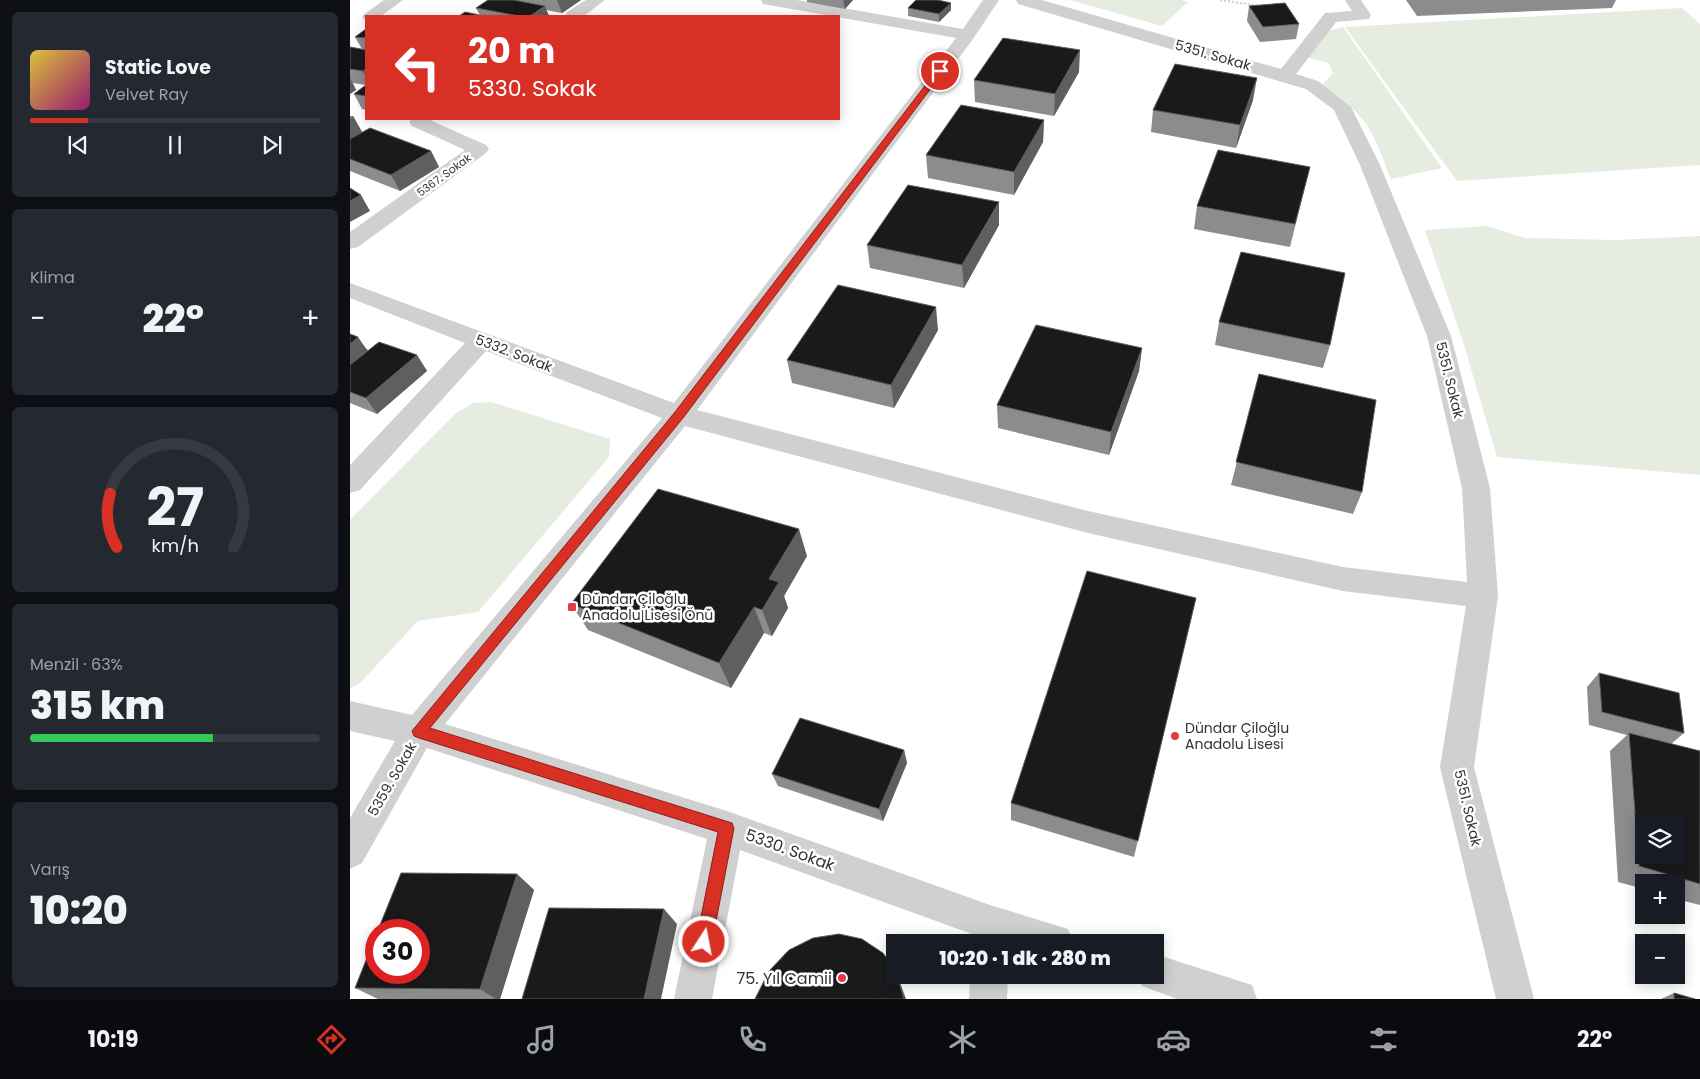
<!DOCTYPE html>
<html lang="tr">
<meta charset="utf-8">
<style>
:root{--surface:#171b24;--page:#242831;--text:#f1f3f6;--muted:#9ea1a6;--line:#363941;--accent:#d93025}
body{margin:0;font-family:Poppins,sans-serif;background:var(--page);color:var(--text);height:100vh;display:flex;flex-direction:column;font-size:19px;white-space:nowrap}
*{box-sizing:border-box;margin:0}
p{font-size:16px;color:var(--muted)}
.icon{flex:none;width:28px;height:28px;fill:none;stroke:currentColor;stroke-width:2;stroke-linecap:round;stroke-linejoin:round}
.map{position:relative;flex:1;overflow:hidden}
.panel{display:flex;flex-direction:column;gap:12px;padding:12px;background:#0d0f14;width:350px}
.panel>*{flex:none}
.top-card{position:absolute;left:15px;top:15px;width:475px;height:105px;border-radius:0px;box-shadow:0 2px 12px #0003;background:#d93025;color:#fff;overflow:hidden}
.controls{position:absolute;left:1285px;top:814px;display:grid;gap:10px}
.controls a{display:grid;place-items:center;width:50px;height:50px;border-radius:0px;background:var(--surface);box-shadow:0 2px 12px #0003;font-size:25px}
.speed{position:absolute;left:15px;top:919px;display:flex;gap:10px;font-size:25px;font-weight:700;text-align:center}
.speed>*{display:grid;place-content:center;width:65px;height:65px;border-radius:50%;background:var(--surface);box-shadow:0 2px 12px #0003;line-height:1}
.speed .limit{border:8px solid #d22;background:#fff;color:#111}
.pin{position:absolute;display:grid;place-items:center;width:42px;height:42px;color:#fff;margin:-21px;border:2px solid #fff;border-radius:50%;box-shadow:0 1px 5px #0007}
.me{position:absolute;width:55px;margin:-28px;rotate:11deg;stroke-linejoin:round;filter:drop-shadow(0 0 4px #0008)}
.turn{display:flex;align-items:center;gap:18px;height:105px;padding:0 20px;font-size:22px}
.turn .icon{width:65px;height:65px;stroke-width:2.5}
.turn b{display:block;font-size:35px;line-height:42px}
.big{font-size:38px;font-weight:800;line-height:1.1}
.panel .widget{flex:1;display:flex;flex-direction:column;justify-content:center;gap:8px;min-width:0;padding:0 18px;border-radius:8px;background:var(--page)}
.panel .dial{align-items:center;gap:0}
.dial svg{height:130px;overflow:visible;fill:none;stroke:var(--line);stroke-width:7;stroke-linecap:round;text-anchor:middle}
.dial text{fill:var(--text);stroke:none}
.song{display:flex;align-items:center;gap:15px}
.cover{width:60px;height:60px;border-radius:8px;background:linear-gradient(135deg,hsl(50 70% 55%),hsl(320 70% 35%))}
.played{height:5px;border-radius:2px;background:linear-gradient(90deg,var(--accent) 20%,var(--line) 20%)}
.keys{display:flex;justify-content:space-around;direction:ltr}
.heat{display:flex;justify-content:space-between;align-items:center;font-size:28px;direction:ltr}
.charge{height:8px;border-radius:4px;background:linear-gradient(90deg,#34c759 63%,var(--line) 0)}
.trip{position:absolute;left:536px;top:934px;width:278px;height:50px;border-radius:0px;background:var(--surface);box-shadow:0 2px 12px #0003;font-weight:800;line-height:50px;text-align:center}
.menu{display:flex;height:80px;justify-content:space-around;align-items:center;background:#090b0e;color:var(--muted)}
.menu .icon{width:35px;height:35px}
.menu .on{color:var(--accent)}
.menu b{font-size:22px;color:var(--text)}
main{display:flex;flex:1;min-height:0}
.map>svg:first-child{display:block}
</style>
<main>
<section class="panel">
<div class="widget">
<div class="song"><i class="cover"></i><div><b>Static Love</b><p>Velvet Ray</p></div></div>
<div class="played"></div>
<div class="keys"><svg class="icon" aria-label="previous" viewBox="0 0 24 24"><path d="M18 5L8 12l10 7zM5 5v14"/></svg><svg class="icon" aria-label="pause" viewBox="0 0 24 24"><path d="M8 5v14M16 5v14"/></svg><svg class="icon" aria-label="next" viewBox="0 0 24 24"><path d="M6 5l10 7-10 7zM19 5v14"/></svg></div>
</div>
<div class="widget"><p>Klima</p>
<div class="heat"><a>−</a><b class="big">22°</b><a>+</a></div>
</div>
<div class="widget dial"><svg viewBox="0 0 100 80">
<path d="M14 69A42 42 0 1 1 86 69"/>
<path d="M14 69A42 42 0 0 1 10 36" stroke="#d93025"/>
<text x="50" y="56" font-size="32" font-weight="700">27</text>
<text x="50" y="72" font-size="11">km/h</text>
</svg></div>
<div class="widget"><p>Menzil · 63%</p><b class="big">315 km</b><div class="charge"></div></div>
<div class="widget"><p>Varış</p><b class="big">10:20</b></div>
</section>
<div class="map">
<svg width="1350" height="999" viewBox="0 0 1350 999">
<rect width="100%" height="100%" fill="#fff"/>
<g fill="#e6ecdf">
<path d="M 720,0 L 832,0 L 838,2 L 812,26 Z"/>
<path d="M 1332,8 L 1350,24 L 1350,165 L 1107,181 L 995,27 Z"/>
<path d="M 993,27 L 1092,168 L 1041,179 C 1033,160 1026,136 1013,120 C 1002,106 987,95 972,85 L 983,73 L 979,63 L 955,57 L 972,32 Z"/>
<path d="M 1137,226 L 1175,238 L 1265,240 L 1350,236 L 1350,475 L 1147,457 L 1114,345 L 1075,230 Z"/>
<path d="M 141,402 L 260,439 L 259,457 L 128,612 L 68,621 L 9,684 L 0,689 L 0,520 L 106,413 L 123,403 Z"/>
</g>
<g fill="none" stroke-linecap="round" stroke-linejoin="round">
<path stroke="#cdcdcd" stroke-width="2" stroke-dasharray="2 2" stroke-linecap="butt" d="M 870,0 L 910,6"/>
<g fill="#d0d0d0" fill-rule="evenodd">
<path d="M 34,0 L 53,0 L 31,16 L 16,16 L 16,20 L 14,20 L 12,16 Z"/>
<path d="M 236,0 L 255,0 L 234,16 L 215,16 L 217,12 Z"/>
<path d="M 411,0 L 447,0 L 613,29 L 633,0 L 649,0 L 623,39 L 347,410 L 738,511 L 993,567 L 1117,582 L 1112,488 L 1077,336 L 1010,165 L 984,110 L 956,89 L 668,4 L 666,0 L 692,0 L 931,69 L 975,13 L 1002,11 L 995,0 L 1011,0 L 1021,15 L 1019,19 L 986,22 L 946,74 L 968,81 L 1001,107 L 1030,165 L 1101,336 L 1140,488 L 1148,596 L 1124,767 L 1184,999 L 1146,999 L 1090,767 L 1116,606 L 993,591 L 738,533 L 335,426 L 95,724 L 377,811 L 640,905 L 718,929 L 723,942 L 644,942 L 390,850 L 362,999 L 324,999 L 357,839 L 77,748 L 12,863 L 0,869 L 0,818 L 45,741 L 0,731 L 0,701 L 62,715 L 312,418 L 136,351 L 10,490 L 0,493 L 0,465 L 115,343 L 0,298 L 0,283 L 324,403 L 606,38 L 419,5 L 413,4 Z"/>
<path d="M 62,119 L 83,119 L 82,121 L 136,145 L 139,149 L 136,153 L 8,247 L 0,249 L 0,232 L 115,150 L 62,126 L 59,122 Z"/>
<path d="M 805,954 L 902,985 L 907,999 L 827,999 L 792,986 L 787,975 L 805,975 Z"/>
<path d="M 620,975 L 658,975 L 657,999 L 619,999 Z"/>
</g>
</g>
<g fill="#8c8c8c">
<path d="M 138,0 L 231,0 L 212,13 L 196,10 L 199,16 L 109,16 L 130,15 L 126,8 Z"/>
<path d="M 457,0 L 503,0 L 495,9 L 457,2 Z"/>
<path d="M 1056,0 L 1266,0 L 1262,8 L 1067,16 Z"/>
<path d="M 601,3 L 601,10 L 589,22 L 558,16 L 558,8 Z"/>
<path d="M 899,6 L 949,24 L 946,39 L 910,42 L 897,21 Z"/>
<path d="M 16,29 L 16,110 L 12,109 L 4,94 L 16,85 L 3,83 L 6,90 L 0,94 L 0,47 L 12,49 L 5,37 Z"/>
<path d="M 729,72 L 704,116 L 625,102 L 624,80 Z"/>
<path d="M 903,100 L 886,148 L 801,132 L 803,110 Z"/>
<path d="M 0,116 L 3,116 L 12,132 L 81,151 L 89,167 L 50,191 L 0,171 Z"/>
<path d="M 694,120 L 693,142 L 664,195 L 578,178 L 576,155 Z"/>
<path d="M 960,167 L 940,247 L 844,229 L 847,206 Z"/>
<path d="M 649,225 L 614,288 L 520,268 L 517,245 Z"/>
<path d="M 869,322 L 980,345 L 973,368 L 865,345 Z"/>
<path d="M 588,330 L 544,408 L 442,383 L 437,360 Z"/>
<path d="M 0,334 L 18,350 L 67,355 L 77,371 L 27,414 L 0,403 Z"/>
<path d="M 792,348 L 789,371 L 759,455 L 648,428 L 647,405 Z"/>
<path d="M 909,374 L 1012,492 L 1003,514 L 881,485 Z"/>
<path d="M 457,556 L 434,596 L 438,608 L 422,636 L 414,633 L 381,688 L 238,630 L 221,604 Z"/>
<path d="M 846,598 L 784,857 L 661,820 L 661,803 Z"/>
<path d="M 1249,673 L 1334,733 L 1321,744 L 1350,751 L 1350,905 L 1326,899 L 1326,882 L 1294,882 L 1294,889 L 1268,882 L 1260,751 L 1277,735 L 1239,725 L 1237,687 Z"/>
<path d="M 554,750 L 557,763 L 533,821 L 428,786 L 422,774 Z"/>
<path d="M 167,874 L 184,890 L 150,999 L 28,999 L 5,988 Z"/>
<path d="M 1324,993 L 1345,999 L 1311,999 Z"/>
</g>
<g fill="#5f5f5f">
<path d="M 207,0 L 231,0 L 212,13 Z"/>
<path d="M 493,0 L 503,0 L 495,9 Z"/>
<path d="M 601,3 L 601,10 L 589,22 L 589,14 Z"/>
<path d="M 195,6 L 199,16 L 180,16 Z"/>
<path d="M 730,50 L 729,72 L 704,116 L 705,94 Z"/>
<path d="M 16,68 L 16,77 L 13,71 Z"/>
<path d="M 0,78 L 6,90 L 0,94 Z"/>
<path d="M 907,78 L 903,100 L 886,148 L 890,125 Z"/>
<path d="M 3,116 L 12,132 L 0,141 L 0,119 Z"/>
<path d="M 694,120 L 693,142 L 664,195 L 664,172 Z"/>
<path d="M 81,151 L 89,167 L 50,191 L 41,175 Z"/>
<path d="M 11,195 L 20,211 L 0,222 L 0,201 Z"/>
<path d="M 649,202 L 649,225 L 614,288 L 612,265 Z"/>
<path d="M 586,307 L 588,330 L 544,408 L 541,385 Z"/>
<path d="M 8,337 L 19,353 L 0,369 L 0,344 Z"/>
<path d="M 792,348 L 789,371 L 759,455 L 761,432 Z"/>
<path d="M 67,355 L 77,371 L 27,414 L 16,398 Z"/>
<path d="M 449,529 L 457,556 L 434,596 L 438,608 L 422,636 L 412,610 L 419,579 Z"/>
<path d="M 404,607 L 414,633 L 381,688 L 369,663 Z"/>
<path d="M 554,750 L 557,763 L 533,821 L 529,809 Z"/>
<path d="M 167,874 L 184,890 L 150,999 L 146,999 L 130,989 Z"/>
<path d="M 314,909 L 327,924 L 311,999 L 294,999 Z"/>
<path d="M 547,975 L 552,988 L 556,999 L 554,999 Z"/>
</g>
<g fill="#1a1a1a" stroke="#5f5f5f" fill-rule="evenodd">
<path d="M 138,0 L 164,0 L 195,6 L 180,16 L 169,16 L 126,8 Z"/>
<path d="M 566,0 L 588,0 L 601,3 L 589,14 L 558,8 Z"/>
<path d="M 935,3 L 949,24 L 913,27 L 899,6 Z"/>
<path d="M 115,12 L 134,16 L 109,16 Z"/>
<path d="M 16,29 L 16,38 L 5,37 Z"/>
<path d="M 653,38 L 730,50 L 705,94 L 624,80 Z"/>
<path d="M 0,47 L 16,50 L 16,68 L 13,71 L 0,69 Z"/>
<path d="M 825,64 L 907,78 L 890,125 L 803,110 Z"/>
<path d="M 16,85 L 16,96 L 4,94 Z"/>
<path d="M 611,105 L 694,120 L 664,172 L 576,155 Z"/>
<path d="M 20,128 L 81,151 L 41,175 L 0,159 L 0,139 Z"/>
<path d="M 868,150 L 960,167 L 945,224 L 847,206 Z"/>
<path d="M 558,185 L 649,202 L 612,265 L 517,245 Z"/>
<path d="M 0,188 L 11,195 L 0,201 Z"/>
<path d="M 891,252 L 995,273 L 980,345 L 869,322 Z"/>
<path d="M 488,285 L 586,307 L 541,385 L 437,360 Z"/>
<path d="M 686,325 L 792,348 L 761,432 L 647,405 Z"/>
<path d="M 0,334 L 8,337 L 0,344 Z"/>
<path d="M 29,342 L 67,355 L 16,398 L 0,392 L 0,365 Z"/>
<path d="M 909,374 L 1026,400 L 1012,492 L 886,462 Z"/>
<path d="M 308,489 L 449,529 L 419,579 L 429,582 L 412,610 L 404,607 L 369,663 L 221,604 Z"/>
<path d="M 737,571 L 846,598 L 788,841 L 661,803 Z"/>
<path d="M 1249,673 L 1329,693 L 1334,733 L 1252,712 Z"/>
<path d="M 450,718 L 554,750 L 529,809 L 422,774 Z"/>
<path d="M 1279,733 L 1350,751 L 1350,884 L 1289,866 ZM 1294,822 L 1326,822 L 1326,855 L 1294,855 Z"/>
<path d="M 51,873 L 167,874 L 130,989 L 5,988 L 26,935 L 26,972 L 69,972 L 69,930 L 28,930 Z"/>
<path d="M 199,908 L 314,909 L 294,999 L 172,999 Z"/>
<path d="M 489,934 L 512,939 L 533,953 L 545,970 L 545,975 L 547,975 L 554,999 L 405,999 L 419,971 L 439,950 L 463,938 Z"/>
<path d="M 1324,993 L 1345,999 L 1324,999 Z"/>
</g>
<path fill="#d93025" stroke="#8d1f18" d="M 587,70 L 594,71 L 333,418 L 80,728 L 382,823 L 384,828 L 362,942 L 359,947 L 354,950 L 349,947 L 346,942 L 368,832 L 69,738 L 64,736 L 62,731 L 325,412 Z"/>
<g fill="#e63946" stroke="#fff" stroke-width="2">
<rect x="217" y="602" width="10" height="10" rx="2.5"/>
<circle cx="825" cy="736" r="5"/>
<circle cx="492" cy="978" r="5"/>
</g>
<g text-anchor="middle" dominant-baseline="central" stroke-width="5" stroke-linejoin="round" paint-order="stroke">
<g font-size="11" fill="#333" stroke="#fff">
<text transform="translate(94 175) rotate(-36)">5367. Sokak</text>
</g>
<g font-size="14" fill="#333" stroke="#fff">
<text transform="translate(863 55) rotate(16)">5351. Sokak</text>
<text transform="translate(164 353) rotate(21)">5332. Sokak</text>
<text transform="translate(1100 380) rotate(76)">5351. Sokak</text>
<text transform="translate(42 779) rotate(-60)">5359. Sokak</text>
<text transform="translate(1118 808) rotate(77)">5351. Sokak</text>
</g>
<g font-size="14" fill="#333" stroke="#fff" text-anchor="start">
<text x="232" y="599">Dündar Çiloğlu<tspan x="232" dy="16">Anadolu Lisesi Önü</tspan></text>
<text x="835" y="728">Dündar Çiloğlu<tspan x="835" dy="16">Anadolu Lisesi</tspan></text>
</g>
<g font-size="16" fill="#333" stroke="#fff">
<text transform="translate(440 850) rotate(20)">5330. Sokak</text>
</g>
<g font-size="16" fill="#333" stroke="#fff" text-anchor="end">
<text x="482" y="978">75. Yıl Camii</text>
</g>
</g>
</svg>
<div class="controls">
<a><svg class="icon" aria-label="layers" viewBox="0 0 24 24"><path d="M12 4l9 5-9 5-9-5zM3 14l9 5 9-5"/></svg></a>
<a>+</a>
<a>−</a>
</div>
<div class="speed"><div class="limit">30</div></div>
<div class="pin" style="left:590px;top:71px;background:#d93025"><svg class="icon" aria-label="arrive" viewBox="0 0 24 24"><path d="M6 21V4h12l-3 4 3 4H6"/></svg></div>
<svg class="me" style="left:354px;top:942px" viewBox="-20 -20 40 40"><circle r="17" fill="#d93025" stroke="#fff" stroke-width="3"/><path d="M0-11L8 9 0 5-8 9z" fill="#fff"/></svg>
<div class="trip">10:20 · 1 dk · 280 m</div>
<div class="top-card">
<div class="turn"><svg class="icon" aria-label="left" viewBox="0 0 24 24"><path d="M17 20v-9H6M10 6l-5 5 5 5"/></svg><div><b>20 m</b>5330. Sokak</div></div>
</div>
</div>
</main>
<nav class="menu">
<b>10:19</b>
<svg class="icon on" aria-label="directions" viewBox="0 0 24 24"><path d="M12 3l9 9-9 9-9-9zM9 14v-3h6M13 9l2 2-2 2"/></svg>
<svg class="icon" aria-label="music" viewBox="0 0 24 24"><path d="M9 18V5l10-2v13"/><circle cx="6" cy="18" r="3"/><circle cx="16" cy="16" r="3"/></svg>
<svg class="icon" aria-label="phone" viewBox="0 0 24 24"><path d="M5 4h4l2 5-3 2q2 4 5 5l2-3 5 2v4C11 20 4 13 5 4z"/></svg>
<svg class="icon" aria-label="climate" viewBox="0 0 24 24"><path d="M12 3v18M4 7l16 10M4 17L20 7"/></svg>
<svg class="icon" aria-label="car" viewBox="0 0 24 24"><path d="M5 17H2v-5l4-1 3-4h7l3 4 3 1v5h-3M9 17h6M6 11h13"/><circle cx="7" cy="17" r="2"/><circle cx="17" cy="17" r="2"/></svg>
<svg class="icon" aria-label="filters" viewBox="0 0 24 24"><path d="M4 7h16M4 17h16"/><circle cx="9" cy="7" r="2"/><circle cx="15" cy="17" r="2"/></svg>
<b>22°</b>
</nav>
